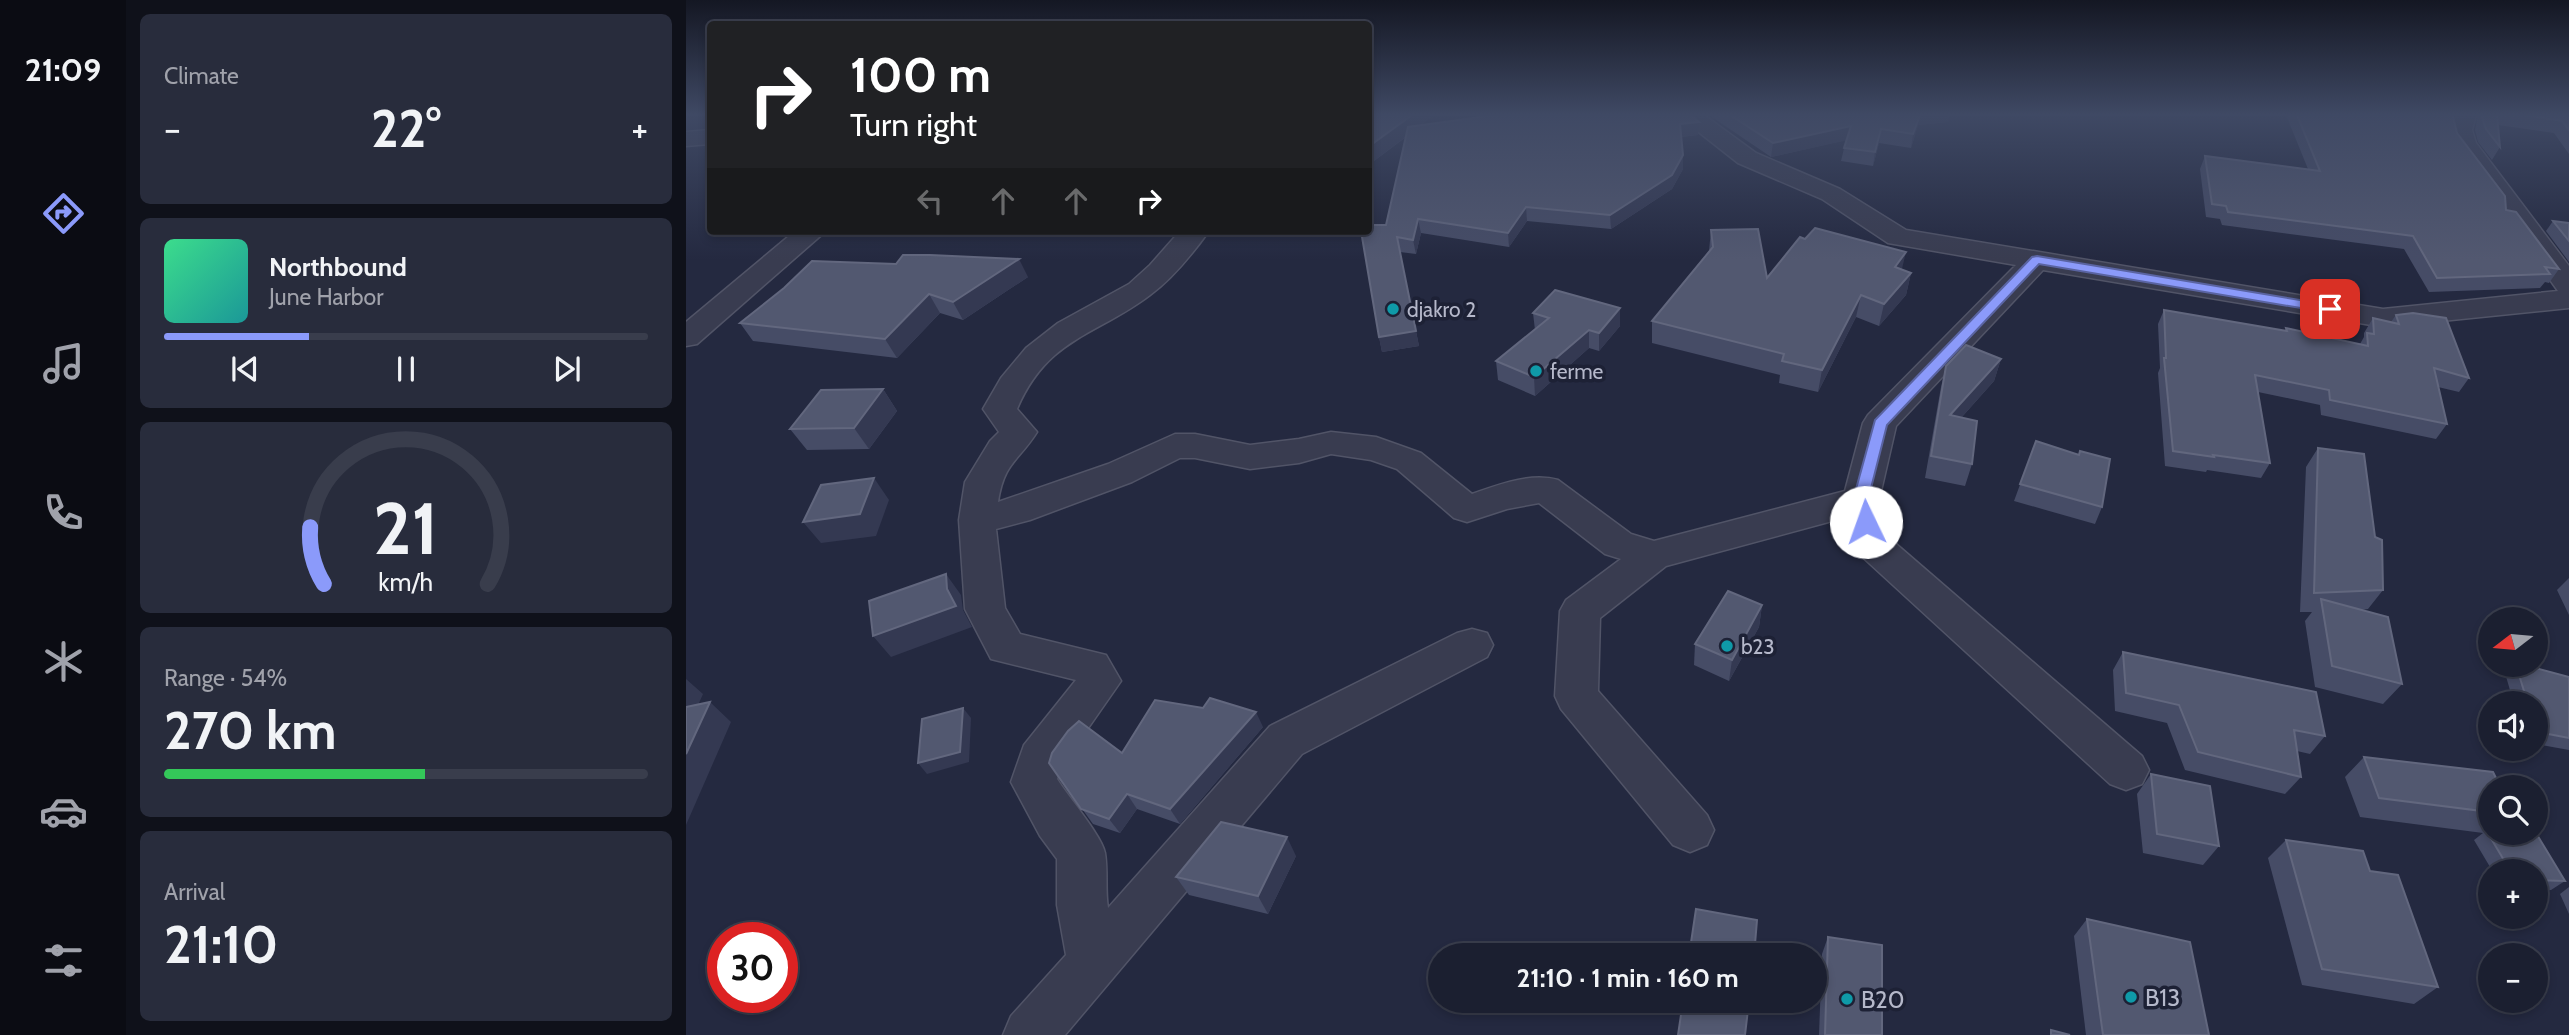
<!DOCTYPE html>
<meta charset="utf-8">
<style>
:root{--surface:#1b1f30;--page:#282c3c;--text:#f1f3f6;--muted:#a0a2ab;--line:#393d4c;--accent:#8b9afa}
body{margin:0;font-family:Cabin,sans-serif;background:var(--page);color:var(--text);height:100vh;display:flex;flex-direction:column;font-size:26px;white-space:nowrap}
*{box-sizing:border-box;margin:0}
p{font-size:23px;color:var(--muted)}
.icon{flex:none;width:38px;height:38px;fill:none;stroke:currentColor;stroke-width:2;stroke-linecap:round;stroke-linejoin:round}
.map{position:relative;flex:1;overflow:hidden}
.drawer{display:flex;flex-direction:column;gap:14px;padding:14px;background:#0f111a;width:560px}
.drawer>*{flex:none}
.hud{position:absolute;left:21px;top:21px;width:665px;height:214px;border-radius:7px;box-shadow:0 4px 10px #0003,0 0 0 2px var(--line);background:#202124;color:#fff;overflow:hidden}
.needle{width:46px;rotate:254deg}
.fabs{position:absolute;left:1792px;top:607px;display:grid;gap:14px}
.fabs a{display:grid;place-items:center;width:70px;height:70px;border-radius:50%;background:var(--surface);box-shadow:0 4px 10px #0003,0 0 0 2px var(--line);font-size:35px}
.speed{position:absolute;left:21px;top:922px;display:flex;gap:14px;font-size:35px;font-weight:700;text-align:center}
.speed>*{display:grid;place-content:center;width:91px;height:91px;border-radius:50%;background:var(--surface);box-shadow:0 4px 10px #0003,0 0 0 2px var(--line);line-height:1}
.speed .limit{border:10px solid #d22;background:#fff;color:#111}
.pin{position:absolute;display:grid;place-items:center;width:60px;height:60px;color:#fff;margin:-30px;border-radius:14px;box-shadow:0 4px 10px #0006}
.me{position:absolute;width:77px;margin:-38px;rotate:357deg;stroke-linejoin:round;filter:drop-shadow(0 0 5px #0008)}
.turn{display:flex;align-items:center;gap:24px;height:147px;padding:0 28px;font-size:32px}
.turn .icon{width:91px;height:91px;stroke-width:2.5}
.turn b{display:block;font-size:49px;line-height:60px}
.lanes{display:flex;align-items:center;height:66px;padding:0 28px;background:#0003;justify-content:center;gap:35px;direction:ltr}
.lanes .off{opacity:.35}
.big{font-size:52px;font-weight:700;line-height:1.1}
.drawer .widget{flex:1;display:flex;flex-direction:column;justify-content:center;gap:10px;min-width:0;padding:0 24px;border-radius:10px;background:var(--page)}
.drawer .dial{align-items:center;gap:0}
.dial svg{height:182px;overflow:visible;fill:none;stroke:var(--line);stroke-width:7;stroke-linecap:round;text-anchor:middle}
.dial text{fill:var(--text);stroke:none}
.song{display:flex;align-items:center;gap:21px}
.cover{width:84px;height:84px;border-radius:10px;background:linear-gradient(135deg,hsl(150 70% 55%),hsl(180 70% 35%))}
.played{height:7px;border-radius:4px;background:linear-gradient(90deg,var(--accent) 30%,var(--line) 30%)}
.keys{display:flex;justify-content:space-around;direction:ltr}
.heat{display:flex;justify-content:space-between;align-items:center;font-size:38px;direction:ltr}
.charge{height:10px;border-radius:5px;background:linear-gradient(90deg,#34c759 54%,var(--line) 0)}
.trip{position:absolute;left:742px;top:943px;width:399px;height:70px;border-radius:35px;background:var(--surface);box-shadow:0 4px 10px #0003,0 0 0 2px var(--line);font-weight:700;line-height:70px;text-align:center}
main{display:flex;flex:1;min-height:0}
.menu{display:flex;flex-direction:column;width:126px;justify-content:space-around;align-items:center;background:#0b0c13;color:var(--muted)}
.menu .icon{width:49px;height:49px}
.menu .current{color:var(--accent)}
.menu b{font-size:32px;color:var(--text)}
.map>svg:first-child{display:block}
</style>
<main>
<nav class="menu">
<b>21:09</b>
<svg class="icon current" aria-label="directions" viewBox="0 0 24 24"><path d="M12 3l9 9-9 9-9-9zM9 14v-3h6M13 9l2 2-2 2"/></svg>
<svg class="icon" aria-label="music" viewBox="0 0 24 24"><path d="M9 18V5l10-2v13"/><circle cx="6" cy="18" r="3"/><circle cx="16" cy="16" r="3"/></svg>
<svg class="icon" aria-label="phone" viewBox="0 0 24 24"><path d="M5 4h4l2 5-3 2q2 4 5 5l2-3 5 2v4C11 20 4 13 5 4z"/></svg>
<svg class="icon" aria-label="climate" viewBox="0 0 24 24"><path d="M12 3v18M4 7l16 10M4 17L20 7"/></svg>
<svg class="icon" aria-label="car" viewBox="0 0 24 24"><path d="M5 17H2v-5l4-1 3-4h7l3 4 3 1v5h-3M9 17h6M6 11h13"/><circle cx="7" cy="17" r="2"/><circle cx="17" cy="17" r="2"/></svg>
<svg class="icon" aria-label="filters" viewBox="0 0 24 24"><path d="M4 7h16M4 17h16"/><circle cx="9" cy="7" r="2"/><circle cx="15" cy="17" r="2"/></svg>
</nav>
<section class="drawer">
<div class="widget"><p>Climate</p>
<div class="heat"><a>−</a><b class="big">22°</b><a>+</a></div>
</div>
<div class="widget">
<div class="song"><i class="cover"></i><div><b>Northbound</b><p>June Harbor</p></div></div>
<div class="played"></div>
<div class="keys"><svg class="icon" aria-label="previous" viewBox="0 0 24 24"><path d="M18 5L8 12l10 7zM5 5v14"/></svg><svg class="icon" aria-label="pause" viewBox="0 0 24 24"><path d="M8 5v14M16 5v14"/></svg><svg class="icon" aria-label="next" viewBox="0 0 24 24"><path d="M6 5l10 7-10 7zM19 5v14"/></svg></div>
</div>
<div class="widget dial"><svg viewBox="0 0 100 80">
<path d="M14 69A42 42 0 1 1 86 69"/>
<path d="M14 69A42 42 0 0 1 8 44" stroke="#8b9afa"/>
<text x="50" y="56" font-size="32" font-weight="700">21</text>
<text x="50" y="72" font-size="11">km/h</text>
</svg></div>
<div class="widget"><p>Range · 54%</p><b class="big">270 km</b><div class="charge"></div></div>
<div class="widget"><p>Arrival</p><b class="big">21:10</b></div>
</section>
<div class="map">
<svg width="1883" height="1035" viewBox="0 0 1883 1035">
<rect width="100%" height="100%" fill="#242940"/>
<g fill="none" stroke-linecap="round" stroke-linejoin="round">
<g stroke="#515467" stroke-width="3">
<g id="street">
<path d="M 991,115 L 1018,115 L 1070,153 L 1154,189 L 1220,230 L 1697,309 L 1872,291 L 1766,144 L 1762,130 L 1766,115 L 1790,115 L 1786,130 L 1790,143 L 1883,266 L 1883,308 L 1697,327 L 1357,270 L 1210,426 L 1193,500 L 1202,537 L 1456,756 L 1463,770 L 1456,784 L 1440,790 L 1424,784 L 1172,553 L 1166,543 L 1161,517 L 980,566 L 914,618 L 912,691 L 1021,815 L 1028,830 L 1021,845 L 1004,852 L 987,845 L 875,709 L 869,696 L 874,611 L 880,600 L 935,559 L 919,554 L 853,503 L 821,509 L 781,522 L 768,518 L 711,469 L 685,460 L 645,454 L 613,463 L 564,469 L 509,458 L 494,458 L 446,482 L 344,520 L 310,529 L 319,608 L 334,634 L 420,655 L 435,681 L 375,767 L 371,779 C 383,798 416,836 419,853 C 422,871 419,890 422,908 L 584,726 L 771,633 L 786,629 L 801,633 L 807,645 L 801,657 L 616,754 L 379,1035 L 317,1035 L 325,1016 L 380,955 L 371,905 L 371,859 L 354,836 L 325,782 L 338,745 L 390,680 L 305,659 L 279,609 L 273,520 L 279,482 L 304,441 L 313,432 L 297,409 L 315,378 L 340,348 L 372,323 L 443,284 L 464,265 L 494,231 L 523,231 C 507,253 486,279 464,295 C 410,336 362,337 331,409 L 351,432 C 332,462 318,462 312,502 L 422,464 L 489,434 L 509,434 L 564,445 L 613,439 L 645,432 L 690,437 L 735,453 L 786,494 C 812,485 845,472 872,480 L 945,534 L 968,541 L 1159,491 L 1177,423 L 1182,415 L 1330,265 L 1202,243 L 1136,199 L 1052,163 Z"/>
<path d="M 24,130 L 24,144 L 0,146 L 0,132 Z"/>
<path d="M 109,231 L 140,231 L 11,344 L 0,346 L 0,322 Z"/>
</g>
</g>
<use href="#street" fill="#393c50" fill-rule="evenodd"/>
</g>
<g fill="#464c66">
<path d="M 682,115 L 748,115 L 735,125 L 1012,135 L 995,137 L 997,169 L 986,189 L 925,229 L 841,221 L 823,247 L 735,233 L 730,254 L 714,252 L 733,346 L 696,352 L 693,337 L 700,225 L 720,137 L 684,164 L 682,164 Z"/>
<path d="M 1023,115 L 1263,115 L 1262,122 L 1232,125 L 1225,148 L 1193,143 L 1187,166 L 1155,161 L 1160,140 L 1085,157 Z"/>
<path d="M 1600,115 L 1767,115 L 1767,117 L 1771,133 L 1820,210 L 1873,269 L 1863,283 L 1859,282 L 1854,288 L 1743,292 L 1718,249 L 1536,225 L 1534,219 L 1520,217 L 1514,169 L 1519,156 L 1622,169 Z"/>
<path d="M 1792,115 L 1883,115 L 1883,154 L 1868,133 L 1812,125 L 1814,147 L 1806,160 L 1792,142 L 1789,130 Z"/>
<path d="M 1867,221 L 1883,223 L 1883,262 L 1860,231 Z"/>
<path d="M 1025,230 L 1081,278 L 1216,270 L 1225,273 L 1220,295 L 1193,326 L 1170,317 L 1132,392 L 1093,383 L 1094,375 L 966,343 L 966,321 L 1023,251 Z"/>
<path d="M 342,277 L 277,320 L 254,313 L 211,358 L 67,341 L 54,323 L 98,288 Z"/>
<path d="M 934,308 L 934,326 L 913,351 L 903,348 L 849,396 L 812,380 L 810,361 L 849,330 L 847,313 Z"/>
<path d="M 1478,310 L 1599,331 L 1600,328 L 1674,344 L 1678,337 L 1678,333 L 1687,318 L 1705,322 L 1710,315 L 1783,378 L 1773,392 L 1752,387 L 1761,424 L 1750,439 L 1635,415 L 1634,405 L 1572,392 L 1584,463 L 1575,478 L 1521,470 L 1520,472 L 1479,466 L 1472,373 L 1474,368 L 1472,324 Z"/>
<path d="M 1315,359 L 1308,381 L 1275,418 L 1286,464 L 1279,486 L 1239,478 L 1255,387 L 1260,366 Z"/>
<path d="M 197,389 L 211,411 L 183,449 L 121,450 L 104,429 Z"/>
<path d="M 1350,441 L 1393,455 L 1394,451 L 1416,507 L 1409,524 L 1328,501 Z"/>
<path d="M 1632,448 L 1689,537 L 1697,590 L 1682,609 L 1675,610 L 1716,684 L 1697,704 L 1629,687 L 1619,621 L 1626,612 L 1614,612 L 1620,467 Z"/>
<path d="M 1883,578 L 1883,615 L 1871,590 Z"/>
<path d="M 1076,605 L 1073,627 L 1043,681 L 1008,665 L 1009,644 Z"/>
<path d="M 1437,652 L 1639,736 L 1624,754 L 1611,751 L 1615,777 L 1599,794 L 1499,770 L 1481,723 L 1429,711 L 1427,670 Z"/>
<path d="M 1827,665 L 1838,665 L 1883,677 L 1883,750 L 1850,744 L 1850,704 L 1828,704 L 1819,673 Z"/>
<path d="M 577,727 L 494,824 L 451,809 L 434,833 L 407,824 L 363,763 L 436,753 Z"/>
<path d="M 1678,757 L 1804,812 L 1804,833 L 1879,881 L 1865,890 L 1850,890 L 1850,872 L 1807,872 L 1788,840 L 1797,833 L 1674,817 L 1659,777 Z"/>
<path d="M 1465,774 L 1533,846 L 1517,865 L 1457,853 L 1451,794 Z"/>
<path d="M 1600,840 L 1684,871 L 1752,987 L 1728,1004 L 1616,985 L 1582,858 Z"/>
<path d="M 610,856 L 582,914 L 503,895 L 490,877 Z"/>
<path d="M 1883,887 L 1883,914 L 1874,894 Z"/>
<path d="M 1401,919 L 1523,1035 L 1400,1035 L 1388,936 Z"/>
<path d="M 1142,937 L 1196,1035 L 1133,1035 L 1136,954 Z"/>
</g>
<g fill="#343952">
<path d="M 726,115 L 748,115 L 684,164 L 682,147 Z"/>
<path d="M 1234,115 L 1263,115 L 1262,122 L 1232,125 L 1225,148 L 1227,134 Z"/>
<path d="M 1013,122 L 1012,135 L 994,137 L 994,124 Z"/>
<path d="M 1165,126 L 1162,140 L 1085,157 L 1087,143 Z"/>
<path d="M 1195,129 L 1193,143 L 1187,166 L 1189,152 Z"/>
<path d="M 997,155 L 997,169 L 986,189 L 925,229 L 924,215 Z"/>
<path d="M 840,207 L 841,221 L 823,247 L 822,233 Z"/>
<path d="M 732,219 L 735,233 L 730,254 L 727,240 Z"/>
<path d="M 1220,252 L 1215,273 L 1209,267 Z"/>
<path d="M 333,259 L 342,277 L 277,320 L 267,302 Z"/>
<path d="M 1225,273 L 1220,295 L 1193,326 L 1198,304 Z"/>
<path d="M 243,294 L 254,313 L 211,358 L 199,339 Z"/>
<path d="M 1175,295 L 1170,317 L 1132,392 L 1136,370 Z"/>
<path d="M 934,308 L 934,326 L 913,351 L 913,333 Z"/>
<path d="M 903,330 L 903,348 L 849,396 L 848,377 Z"/>
<path d="M 730,331 L 733,346 L 696,352 L 693,337 Z"/>
<path d="M 1315,359 L 1308,381 L 1258,437 L 1264,415 Z"/>
<path d="M 197,389 L 211,411 L 183,449 L 168,428 Z"/>
<path d="M 188,478 L 203,500 L 190,536 L 135,543 L 117,522 Z"/>
<path d="M 260,574 L 275,595 L 277,610 L 286,627 L 205,657 L 187,636 L 261,589 Z"/>
<path d="M 1076,605 L 1073,627 L 1043,681 L 1046,660 Z"/>
<path d="M 0,679 L 17,694 L 13,703 L 21,709 L 24,702 L 45,722 L 0,825 Z"/>
<path d="M 277,708 L 285,718 L 283,762 L 241,774 L 232,763 Z"/>
<path d="M 570,712 L 577,727 L 494,824 L 484,809 Z"/>
<path d="M 441,794 L 451,809 L 434,833 L 423,819 Z"/>
<path d="M 601,837 L 610,856 L 582,914 L 572,896 Z"/>
</g>
<g fill="#525870" stroke="#62677e" stroke-width="2">
<path d="M 682,115 L 726,115 L 682,147 Z"/>
<path d="M 809,115 L 1004,115 L 1013,122 L 994,124 L 997,155 L 986,175 L 924,215 L 840,207 L 822,233 L 732,219 L 727,240 L 711,237 L 730,331 L 693,337 L 675,231 L 682,231 L 682,225 L 700,225 L 722,127 Z"/>
<path d="M 1044,115 L 1234,115 L 1227,134 L 1195,129 L 1189,152 L 1158,148 L 1165,126 L 1087,143 Z"/>
<path d="M 1611,115 L 1767,115 L 1767,117 L 1771,133 L 1819,196 L 1820,210 L 1830,212 L 1873,269 L 1859,267 L 1864,274 L 1751,278 L 1727,236 L 1542,212 L 1540,206 L 1526,204 L 1519,156 L 1634,171 Z"/>
<path d="M 1797,115 L 1811,115 L 1814,147 L 1800,129 L 1796,118 Z"/>
<path d="M 1838,115 L 1883,115 L 1883,130 L 1876,121 Z"/>
<path d="M 1867,221 L 1883,223 L 1883,241 Z"/>
<path d="M 1129,228 L 1220,252 L 1209,267 L 1225,273 L 1198,304 L 1175,295 L 1136,370 L 1096,361 L 1098,354 L 966,321 L 1027,247 L 1025,230 L 1072,229 L 1081,278 L 1114,237 L 1119,239 Z"/>
<path d="M 217,255 L 244,255 L 333,259 L 267,302 L 243,294 L 199,339 L 54,323 L 98,288 L 126,261 L 210,264 Z"/>
<path d="M 869,290 L 934,308 L 913,333 L 903,330 L 848,377 L 810,361 L 863,318 L 847,313 Z"/>
<path d="M 1478,310 L 1601,331 L 1600,328 L 1682,346 L 1681,333 L 1688,334 L 1687,318 L 1713,324 L 1710,315 L 1727,313 L 1760,318 L 1783,378 L 1748,368 L 1761,424 L 1644,400 L 1643,390 L 1569,375 L 1584,463 L 1527,455 L 1528,457 L 1487,451 L 1478,358 L 1480,358 Z"/>
<path d="M 1280,345 L 1315,359 L 1264,415 L 1291,421 L 1286,464 L 1245,456 L 1260,366 Z"/>
<path d="M 197,389 L 168,428 L 104,429 L 135,390 Z"/>
<path d="M 1350,441 L 1393,455 L 1394,451 L 1424,459 L 1416,507 L 1334,484 Z"/>
<path d="M 1632,448 L 1678,454 L 1689,537 L 1696,540 L 1697,590 L 1628,593 Z"/>
<path d="M 188,478 L 174,514 L 117,522 L 135,485 Z"/>
<path d="M 260,574 L 261,589 L 270,606 L 187,636 L 183,601 Z"/>
<path d="M 1042,591 L 1076,605 L 1046,660 L 1009,644 Z"/>
<path d="M 1635,599 L 1702,617 L 1716,684 L 1646,666 Z"/>
<path d="M 1437,652 L 1630,692 L 1639,736 L 1608,730 L 1615,777 L 1512,752 L 1493,705 L 1440,693 Z"/>
<path d="M 1830,665 L 1838,665 L 1883,677 L 1883,738 L 1852,732 L 1850,726 L 1850,704 L 1842,704 Z"/>
<path d="M 524,698 L 570,712 L 484,809 L 441,794 L 423,819 L 395,809 L 363,763 L 366,753 L 382,731 L 393,721 L 436,753 L 469,700 L 517,708 Z"/>
<path d="M 24,702 L 0,754 L 0,707 Z"/>
<path d="M 277,708 L 274,752 L 232,763 L 236,719 Z"/>
<path d="M 1678,757 L 1807,772 L 1815,788 L 1804,788 L 1804,812 L 1693,798 Z"/>
<path d="M 1465,774 L 1524,786 L 1533,846 L 1471,834 Z"/>
<path d="M 535,822 L 601,837 L 572,896 L 490,877 Z"/>
<path d="M 1800,830 L 1804,830 L 1804,833 L 1850,833 L 1879,881 L 1850,880 L 1850,872 L 1825,872 Z"/>
<path d="M 1600,840 L 1677,851 L 1684,871 L 1712,875 L 1752,987 L 1636,969 Z"/>
<path d="M 1010,909 L 1071,920 L 1068,956 L 1003,956 Z"/>
<path d="M 1401,919 L 1504,942 L 1523,1035 L 1417,1035 Z"/>
<path d="M 1142,937 L 1196,945 L 1196,1035 L 1139,1035 Z"/>
<path d="M 997,1001 L 1063,1001 L 1059,1035 L 992,1035 Z"/>
<path d="M 1365,1030 L 1384,1035 L 1365,1035 Z"/>
</g>
<linearGradient id="sky" x2="0" y2="1"><stop stop-color="#141723"/><stop offset="0.44" stop-color="#3f4964"/><stop offset="1" stop-color="#3f4964" stop-opacity="0"/></linearGradient>
<rect width="1883" height="260" fill="url(#sky)"/>
<path fill="#8b9afa" stroke="#5a64a2" stroke-width="2" d="M 1351,256 L 1644,305 L 1650,309 L 1644,313 L 1353,264 L 1201,425 L 1182,500 L 1187,522 L 1185,526 L 1174,526 L 1167,500 L 1189,420 L 1346,257 Z"/>
<g fill="#0f9aa8" stroke="#1d2135" stroke-width="2.5">
<circle cx="707" cy="309" r="7"/>
<circle cx="850" cy="371" r="7"/>
<circle cx="1041" cy="646" r="7"/>
<circle cx="1445" cy="997" r="7"/>
<circle cx="1161" cy="999" r="7"/>
</g>
<g text-anchor="middle" dominant-baseline="central" stroke-width="7" stroke-linejoin="round" paint-order="stroke">
<g font-size="21" fill="#b5b8ca" stroke="#1d2135" text-anchor="start">
<text x="721" y="309">djakro 2</text>
<text x="864" y="371">ferme</text>
<text x="1055" y="646">b23</text>
</g>
<g font-size="24" fill="#b5b8ca" stroke="#1d2135" text-anchor="start">
<text x="1459" y="997">B13</text>
<text x="1175" y="999">B20</text>
</g>
</g>
</svg>
<div class="fabs">
<a><svg class="needle" viewBox="-14 -14 28 28"><path d="M0-13l5 13h-10z" fill="#e53935"/><path d="M0 13l5-13h-10z" fill="#a0a2ab"/></svg></a>
<a><svg class="icon" aria-label="sound" viewBox="0 0 24 24"><path d="M4 9h4l5-4v14l-5-4H4zM17 9q2 3 0 6"/></svg></a>
<a><svg class="icon" aria-label="search" viewBox="0 0 24 24"><circle cx="10" cy="10" r="6"/><path d="M15 15l6 6"/></svg></a>
<a>+</a>
<a>−</a>
</div>
<div class="speed"><div class="limit">30</div></div>
<div class="pin" style="left:1644px;top:309px;background:#d93025"><svg class="icon" aria-label="arrive" viewBox="0 0 24 24"><path d="M6 21V4h12l-3 4 3 4H6"/></svg></div>
<svg class="me" style="left:1180px;top:522px" viewBox="-20 -20 40 40"><circle r="19" fill="#fff"/><path d="M0-13L10 11 0 6-10 11z" fill="#8b9afa"/></svg>
<div class="trip">21:10 · 1 min · 160 m</div>
<div class="hud">
<div class="turn"><svg class="icon" aria-label="right" viewBox="0 0 24 24"><path d="M7 20v-9h11M14 6l5 5-5 5"/></svg><div><b>100 m</b>Turn right</div></div>
<div class="lanes"><svg class="icon off" aria-label="left" viewBox="0 0 24 24"><path d="M17 20v-9H6M10 6l-5 5 5 5"/></svg><svg class="icon off" aria-label="ahead" viewBox="0 0 24 24"><path d="M12 20V5M6 11l6-6 6 6"/></svg><svg class="icon off" aria-label="ahead" viewBox="0 0 24 24"><path d="M12 20V5M6 11l6-6 6 6"/></svg><svg class="icon" aria-label="right" viewBox="0 0 24 24"><path d="M7 20v-9h11M14 6l5 5-5 5"/></svg></div>
</div>
</div>
</main>
